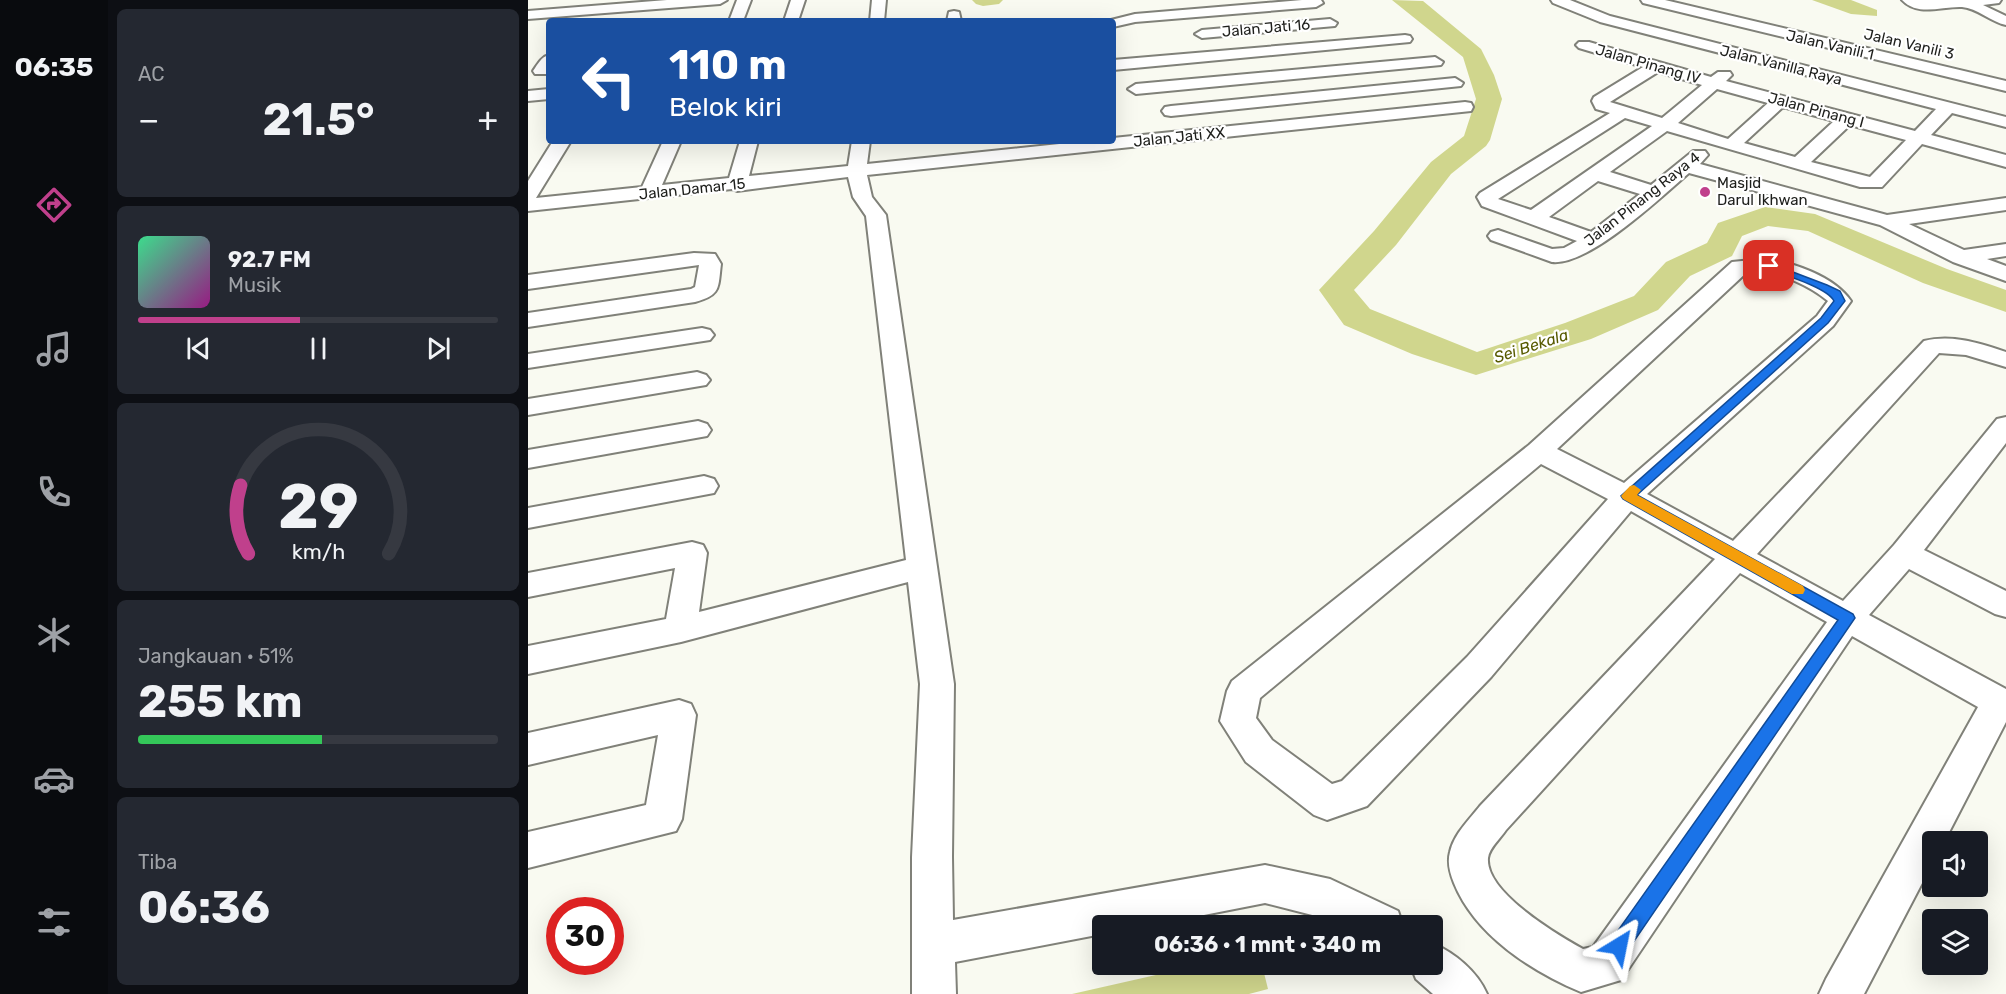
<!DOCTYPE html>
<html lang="id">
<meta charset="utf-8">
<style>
:root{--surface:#171b24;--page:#242831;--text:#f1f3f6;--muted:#9ea1a6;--line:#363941;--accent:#c0408c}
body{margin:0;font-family:Rubik,sans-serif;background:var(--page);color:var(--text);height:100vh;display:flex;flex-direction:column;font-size:22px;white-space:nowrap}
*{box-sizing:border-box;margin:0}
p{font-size:20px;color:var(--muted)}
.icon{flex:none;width:33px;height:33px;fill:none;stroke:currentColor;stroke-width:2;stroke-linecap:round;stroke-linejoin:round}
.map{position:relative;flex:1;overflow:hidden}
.sheet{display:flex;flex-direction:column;gap:9px;padding:9px;background:#0d0f14;width:420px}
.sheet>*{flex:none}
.guide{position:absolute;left:18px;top:18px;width:570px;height:126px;border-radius:6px;box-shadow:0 6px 24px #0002;background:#1a4fa0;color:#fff;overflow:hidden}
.tools{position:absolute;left:1394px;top:831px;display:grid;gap:12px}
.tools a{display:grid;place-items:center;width:66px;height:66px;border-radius:6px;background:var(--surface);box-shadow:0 6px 24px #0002;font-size:30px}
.speed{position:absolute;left:18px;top:897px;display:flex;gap:12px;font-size:30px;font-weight:700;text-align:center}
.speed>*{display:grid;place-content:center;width:78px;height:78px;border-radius:50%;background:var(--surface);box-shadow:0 6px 24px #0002;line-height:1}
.speed .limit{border:9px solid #d22;background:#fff;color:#111}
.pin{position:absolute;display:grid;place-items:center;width:51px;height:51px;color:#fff;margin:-26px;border-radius:12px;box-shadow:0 3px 9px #0006}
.me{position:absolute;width:66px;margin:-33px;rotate:35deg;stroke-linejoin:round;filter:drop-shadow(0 0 4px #0008)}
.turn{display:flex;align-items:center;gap:21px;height:126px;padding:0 24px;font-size:27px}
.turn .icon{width:78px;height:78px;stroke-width:2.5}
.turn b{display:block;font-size:42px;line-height:51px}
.big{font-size:45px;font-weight:700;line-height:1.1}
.sheet .card{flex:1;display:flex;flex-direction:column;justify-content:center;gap:9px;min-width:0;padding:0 21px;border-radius:9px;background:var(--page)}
.sheet .dial{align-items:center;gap:0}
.dial svg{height:156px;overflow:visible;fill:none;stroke:var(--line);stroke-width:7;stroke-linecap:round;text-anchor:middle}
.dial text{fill:var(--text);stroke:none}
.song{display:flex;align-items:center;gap:18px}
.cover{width:72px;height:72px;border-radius:9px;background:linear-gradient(135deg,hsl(150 70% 55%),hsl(310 70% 35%))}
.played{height:6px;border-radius:3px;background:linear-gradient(90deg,var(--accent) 45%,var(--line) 45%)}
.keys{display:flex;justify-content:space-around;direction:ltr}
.heat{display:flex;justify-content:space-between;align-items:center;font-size:33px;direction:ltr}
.charge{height:9px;border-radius:4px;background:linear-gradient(90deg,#34c759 51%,var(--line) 0)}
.trip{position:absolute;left:564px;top:915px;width:351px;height:60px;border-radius:6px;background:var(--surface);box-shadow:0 6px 24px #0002;font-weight:700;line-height:60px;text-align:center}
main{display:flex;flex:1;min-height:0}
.dock{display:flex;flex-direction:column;width:108px;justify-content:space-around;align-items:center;background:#090b0e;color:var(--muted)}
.dock .icon{width:42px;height:42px}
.dock .active{color:var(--accent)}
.dock b{font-size:27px;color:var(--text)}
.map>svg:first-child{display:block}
</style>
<main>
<nav class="dock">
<b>06:35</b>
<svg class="icon active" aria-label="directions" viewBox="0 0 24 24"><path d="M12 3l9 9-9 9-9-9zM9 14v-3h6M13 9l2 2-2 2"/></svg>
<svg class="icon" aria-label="music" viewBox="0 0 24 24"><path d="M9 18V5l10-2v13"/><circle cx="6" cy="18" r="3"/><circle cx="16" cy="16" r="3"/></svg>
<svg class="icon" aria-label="phone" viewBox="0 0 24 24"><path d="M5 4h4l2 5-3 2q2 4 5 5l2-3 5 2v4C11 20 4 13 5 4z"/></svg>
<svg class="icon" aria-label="climate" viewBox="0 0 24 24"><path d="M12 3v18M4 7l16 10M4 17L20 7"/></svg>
<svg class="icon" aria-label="car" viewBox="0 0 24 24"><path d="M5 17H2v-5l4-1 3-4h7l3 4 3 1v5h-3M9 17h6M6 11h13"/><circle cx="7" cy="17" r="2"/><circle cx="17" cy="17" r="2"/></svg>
<svg class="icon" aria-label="filters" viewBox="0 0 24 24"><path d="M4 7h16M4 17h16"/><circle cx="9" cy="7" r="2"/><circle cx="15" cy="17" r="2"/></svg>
</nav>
<section class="sheet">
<div class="card"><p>AC</p>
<div class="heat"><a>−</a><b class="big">21.5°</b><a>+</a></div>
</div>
<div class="card">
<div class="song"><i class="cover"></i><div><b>92.7 FM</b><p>Musik</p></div></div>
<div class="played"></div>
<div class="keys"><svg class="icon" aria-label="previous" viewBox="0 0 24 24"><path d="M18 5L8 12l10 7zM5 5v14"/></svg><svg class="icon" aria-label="pause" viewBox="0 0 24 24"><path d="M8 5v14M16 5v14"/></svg><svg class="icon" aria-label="next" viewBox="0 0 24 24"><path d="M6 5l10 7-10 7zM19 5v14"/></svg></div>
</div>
<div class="card dial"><svg viewBox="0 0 100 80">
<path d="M14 69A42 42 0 1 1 86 69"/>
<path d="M14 69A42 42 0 0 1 10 34" stroke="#c0408c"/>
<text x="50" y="56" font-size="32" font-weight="700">29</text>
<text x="50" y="72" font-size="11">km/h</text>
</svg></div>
<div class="card"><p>Jangkauan · 51%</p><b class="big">255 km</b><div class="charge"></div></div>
<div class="card"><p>Tiba</p><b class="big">06:36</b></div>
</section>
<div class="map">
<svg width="1478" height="994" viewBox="0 0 1478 994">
<rect width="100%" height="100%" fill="#f9faf1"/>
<g fill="#d0d68d">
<path d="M 1284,0 L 1323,0 L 1349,10 L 1349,16 L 1323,14 Z"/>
<path d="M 672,965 L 734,965 L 740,989 L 721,994 L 544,994 Z"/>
</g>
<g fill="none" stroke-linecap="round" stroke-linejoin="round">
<g fill="#d0d68d" fill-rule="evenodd">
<path d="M 444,0 L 475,0 L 471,4 L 455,6 L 448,4 Z"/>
<path d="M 864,0 L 895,1 L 953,49 L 966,75 L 974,99 L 962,140 L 958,146 L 923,174 L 868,245 L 826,290 L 842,309 L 949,352 L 1037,323 L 1106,296 L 1138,262 L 1179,243 L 1190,223 L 1237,207 L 1287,214 L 1419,269 L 1478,290 L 1478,312 L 1395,283 L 1280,231 L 1240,226 L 1214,236 L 1204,256 L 1162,276 L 1130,310 L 1063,339 L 948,375 L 884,354 L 816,325 L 791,290 L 846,231 L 903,162 L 936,136 L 948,99 L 935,57 Z"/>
</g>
<g stroke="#808179" stroke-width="4">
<g id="minor">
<path d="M 139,0 L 199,0 L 192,4 L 0,19 L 0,11 Z"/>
<path d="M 209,0 L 223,0 L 215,21 L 201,21 Z"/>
<path d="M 263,0 L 277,0 L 270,21 L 256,21 Z"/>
<path d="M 344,0 L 358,0 L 356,21 L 342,21 Z"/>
<path d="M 774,0 L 793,0 L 795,3 L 788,7 L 607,22 L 585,27 L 585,21 L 579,21 L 607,14 Z"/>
<path d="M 1023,0 L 1042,0 L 1082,16 L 1478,117 L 1478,127 L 1424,113 L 1403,135 L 1478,155 L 1478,167 L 1394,144 L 1354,187 L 1332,187 L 1139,131 L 1082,172 L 1123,185 L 1165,151 L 1177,151 L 1180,155 L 1172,164 L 1359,215 L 1478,198 L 1478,210 L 1381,224 L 1436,250 L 1478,244 L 1478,256 L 1459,259 L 1478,266 L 1478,281 L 1425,262 L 1352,225 L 1161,173 C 1133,197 1061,266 1024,262 L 963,240 L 960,236 L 963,232 L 970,230 L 1024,249 L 1036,248 L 1049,241 L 954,206 L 949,197 L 952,193 L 1082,113 L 1068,109 L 1064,101 L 1066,97 L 1115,67 L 1051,48 L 1048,45 L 1051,42 L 1061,42 L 1183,77 L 1190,72 L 1202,72 L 1204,75 L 1198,81 L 1387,131 L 1408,109 L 1072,22 L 1025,3 ZM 1130,72 L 1174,85 L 1134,118 L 1082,102 ZM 1189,89 L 1240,103 L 1200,139 L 1150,123 ZM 1255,107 L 1306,121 L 1267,157 L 1216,143 ZM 1097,118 L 1124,126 L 1003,210 L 970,199 ZM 1322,125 L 1378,140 L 1342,177 L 1283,162 ZM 1070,181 L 1112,194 L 1063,232 L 1021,217 Z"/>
<path d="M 1113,0 L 1137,0 L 1478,81 L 1478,91 L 1115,3 Z"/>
<path d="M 1374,0 L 1473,0 L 1471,3 L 1455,5 L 1478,16 L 1478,25 C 1463,22 1449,8 1434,7 C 1414,6 1390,17 1374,0 Z"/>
<path d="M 426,11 L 431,12 L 433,21 L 419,21 L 421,12 Z"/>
<path d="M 802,19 L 809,23 L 807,26 L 674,38 L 667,34 L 674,30 Z"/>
<path d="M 877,35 L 882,36 L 884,39 L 882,42 L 585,70 L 585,60 Z"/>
<path d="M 21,55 L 21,71 L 19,74 L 7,74 L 5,71 C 10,64 13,57 21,55 Z"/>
<path d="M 907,57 L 915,62 L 913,65 L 608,94 L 600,89 L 608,84 Z"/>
<path d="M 927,78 L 935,83 L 933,86 L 643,116 L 637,115 L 634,111 L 637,107 L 643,106 Z"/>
<path d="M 21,89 L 21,99 L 0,101 L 0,91 Z"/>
<path d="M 937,102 L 943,103 L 945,107 L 943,111 L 339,175 L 344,197 L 358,215 L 426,684 L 424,857 L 425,920 L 737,865 L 802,879 L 870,911 L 875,926 L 812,926 L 796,918 L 737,903 L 620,926 L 574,926 L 574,934 L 427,962 L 428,994 L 384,994 L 384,857 L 392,684 L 380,582 L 153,642 L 0,674 L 0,646 L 138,619 L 147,568 L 0,597 L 0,573 L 164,542 L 175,545 L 179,553 L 171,612 L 378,560 L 338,216 L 325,197 L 320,177 L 209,191 L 204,189 L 0,211 L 0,181 L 25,141 L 43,141 L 8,198 L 114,187 L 135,141 L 153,141 L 134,185 L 201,178 L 212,141 L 230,141 L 221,176 L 320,166 L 324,141 L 342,141 L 339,164 L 560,141 L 585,141 L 585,138 Z"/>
<path d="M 166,253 L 187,254 L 193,264 C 190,288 193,295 167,302 L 0,327 L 0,313 L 163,289 L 167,287 L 171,265 L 0,289 L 0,275 Z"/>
<path d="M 1234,259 C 1263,261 1306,276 1323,301 L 1305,326 L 1119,494 L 1205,541 L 1396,341 C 1424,334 1451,343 1478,352 L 1478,367 L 1438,355 L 1411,353 L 1229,554 L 1315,601 L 1366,545 L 1469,419 L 1478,417 L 1478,443 L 1396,550 L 1478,591 L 1478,617 L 1467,614 L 1381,569 L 1341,615 L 1478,689 L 1478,722 L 1416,842 L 1404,842 L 1404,864 L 1336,994 L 1291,994 L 1298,979 L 1450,707 L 1324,636 L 1093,980 L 1053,992 C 1003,971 947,935 926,883 C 922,873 919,863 922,852 C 926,834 941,820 952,806 L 1187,559 L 1103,511 L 963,677 L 839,806 L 799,820 L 786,815 L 718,762 L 692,721 L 699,691 L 704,681 L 1001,445 L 1204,262 ZM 1230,272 C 1253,272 1283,287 1300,301 L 1289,316 L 1096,483 L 1029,449 L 1218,273 ZM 1013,464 L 1080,499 L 939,657 L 814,781 L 804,784 L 744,740 L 728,718 L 732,698 ZM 1212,573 L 1299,622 L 1065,947 L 1055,949 C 1028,934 957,892 960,858 C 961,848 973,838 978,830 Z"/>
<path d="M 174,328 L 182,330 L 186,335 L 182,340 L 0,368 L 0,354 Z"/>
<path d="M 169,372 L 178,375 L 182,380 L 178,385 L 0,415 L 0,399 Z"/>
<path d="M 170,421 L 179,424 L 183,430 L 179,436 L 0,468 L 0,450 Z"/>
<path d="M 176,476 L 186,479 L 190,486 L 186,493 L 0,528 L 0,508 Z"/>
<path d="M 151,700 L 163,704 L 168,715 L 154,819 L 148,831 L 0,868 L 0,832 L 118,805 L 130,735 L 0,765 L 0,733 Z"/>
<path d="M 904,943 C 927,953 949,971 959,994 L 905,994 L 888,979 L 882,964 L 904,964 Z"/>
</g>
</g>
<use href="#minor" fill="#fff" fill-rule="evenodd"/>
</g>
<path fill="#1a73e8" stroke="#114b97" stroke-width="1.5" d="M 1241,263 L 1299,285 L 1312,291 L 1317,301 L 1300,323 L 1109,495 L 1325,614 L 1327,618 L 1098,953 L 1091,956 L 1084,953 L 1081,946 L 1084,939 L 1310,620 L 1095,499 L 1093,496 L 1293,318 L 1306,301 C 1299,287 1253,274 1237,268 L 1236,266 Z"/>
<path fill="#f59e0b" d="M 1106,485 L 1113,490 L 1109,495 L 1275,586 L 1277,590 L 1275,594 L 1264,594 L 1095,499 L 1093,496 L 1102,486 Z"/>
<circle fill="#c0408c" stroke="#fff" stroke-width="2" cx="1177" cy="192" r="6"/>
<g text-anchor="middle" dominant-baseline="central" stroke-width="4.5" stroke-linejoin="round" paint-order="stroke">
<g font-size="15" fill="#1e1f1c" stroke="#fff">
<text transform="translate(738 28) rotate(-5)">Jalan Jati 16</text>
<text transform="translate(1381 44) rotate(13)">Jalan Vanili 3</text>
<text transform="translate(1302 45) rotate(13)">Jalan Vanili 1</text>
<text transform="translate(1120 64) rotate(16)">Jalan Pinang IV</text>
<text transform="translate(1253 65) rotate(14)">Jalan Vanilla Raya</text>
<text transform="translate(1288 110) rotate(15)">Jalan Pinang I</text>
<text transform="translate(651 137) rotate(-6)">Jalan Jati XX</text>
<text transform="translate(164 189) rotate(-6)">Jalan Damar 15</text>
<text transform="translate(1114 199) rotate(-38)">Jalan Pinang Raya 4</text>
</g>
<g font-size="15" fill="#1e1f1c" stroke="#fff" text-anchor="start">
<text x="1189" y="183">Masjid<tspan x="1189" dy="17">Darul Ikhwan</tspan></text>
</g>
<g font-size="16" font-style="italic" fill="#575a00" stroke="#fff">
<text transform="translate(1003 346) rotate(-18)">Sei Bekala</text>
</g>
</g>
</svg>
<div class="tools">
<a><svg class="icon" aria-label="sound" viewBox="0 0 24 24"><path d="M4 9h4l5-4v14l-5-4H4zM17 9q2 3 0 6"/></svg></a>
<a><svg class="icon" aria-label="layers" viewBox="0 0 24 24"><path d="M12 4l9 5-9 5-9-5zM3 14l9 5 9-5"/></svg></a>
</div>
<div class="speed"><div class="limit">30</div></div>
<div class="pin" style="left:1241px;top:266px;background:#d93025"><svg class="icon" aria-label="arrive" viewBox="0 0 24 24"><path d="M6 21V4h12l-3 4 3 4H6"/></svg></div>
<svg class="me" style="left:1091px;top:946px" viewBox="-20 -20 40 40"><path d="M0-17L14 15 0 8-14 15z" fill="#1a73e8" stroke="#fff" stroke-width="4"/></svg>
<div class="trip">06:36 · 1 mnt · 340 m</div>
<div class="guide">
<div class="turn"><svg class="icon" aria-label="left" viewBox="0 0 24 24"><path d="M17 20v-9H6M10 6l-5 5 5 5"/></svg><div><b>110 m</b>Belok kiri</div></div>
</div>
</div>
</main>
